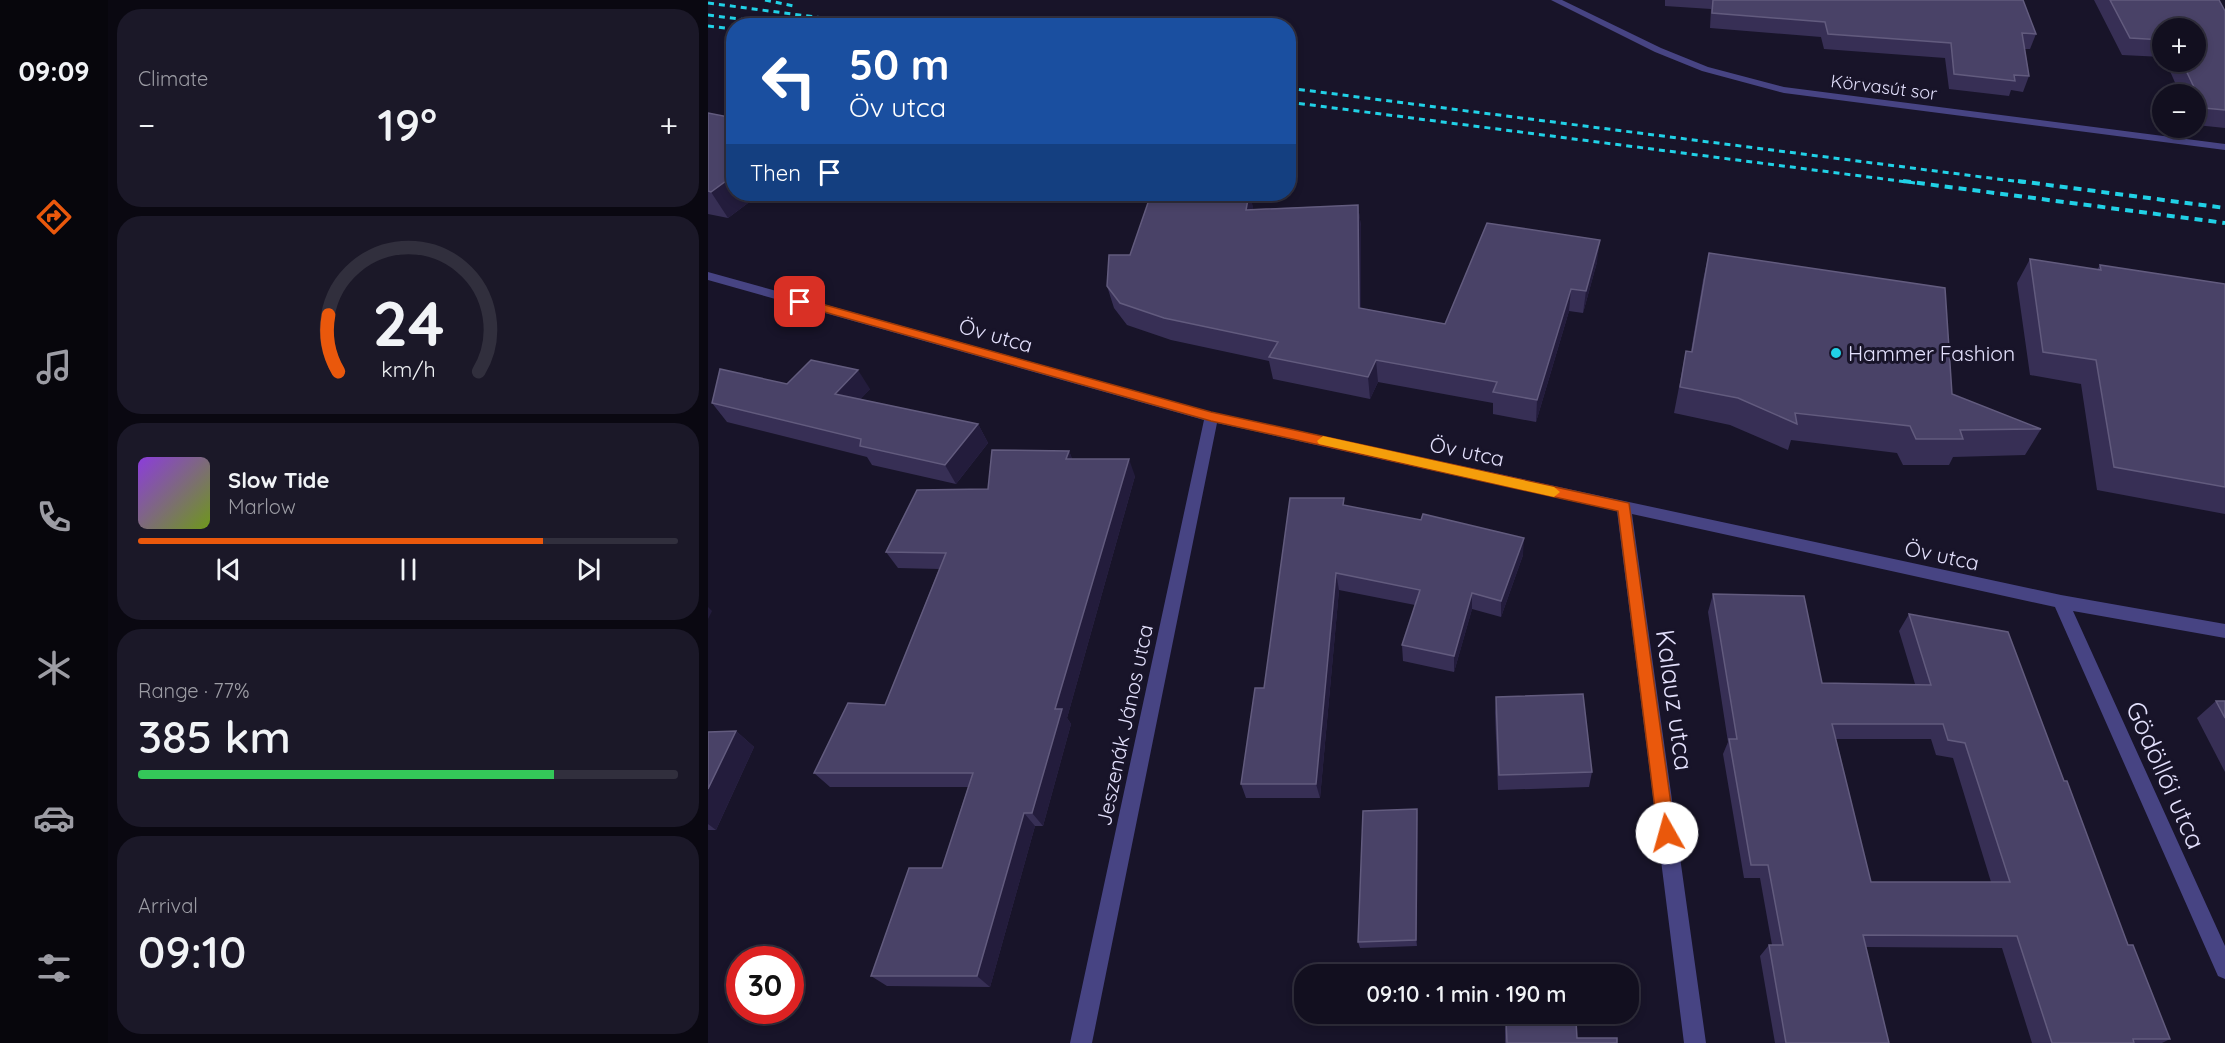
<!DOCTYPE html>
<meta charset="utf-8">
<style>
:root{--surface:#120f1f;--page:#1b1828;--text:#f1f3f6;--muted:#9c9ca4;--line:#312f3d;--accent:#ea580c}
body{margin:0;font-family:Quicksand,sans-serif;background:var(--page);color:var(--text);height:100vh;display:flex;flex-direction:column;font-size:22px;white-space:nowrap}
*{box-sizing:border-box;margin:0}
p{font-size:20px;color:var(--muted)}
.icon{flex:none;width:33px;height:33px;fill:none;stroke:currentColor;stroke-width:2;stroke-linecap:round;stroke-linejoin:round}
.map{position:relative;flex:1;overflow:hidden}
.details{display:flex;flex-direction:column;gap:9px;padding:9px;background:#0a0811;width:600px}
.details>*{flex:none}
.top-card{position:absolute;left:18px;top:18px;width:570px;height:183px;border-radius:24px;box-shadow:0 3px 9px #0003,0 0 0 2px var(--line);background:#1a4fa0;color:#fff;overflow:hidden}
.buttons{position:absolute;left:1444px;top:18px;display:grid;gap:12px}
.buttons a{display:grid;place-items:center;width:54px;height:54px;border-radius:50%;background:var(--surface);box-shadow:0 3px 9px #0003,0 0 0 2px var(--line);font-size:30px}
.speed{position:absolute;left:18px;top:946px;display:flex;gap:12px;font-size:30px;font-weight:700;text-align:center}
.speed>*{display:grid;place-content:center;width:78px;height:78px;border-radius:50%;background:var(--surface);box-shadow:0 3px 9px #0003,0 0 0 2px var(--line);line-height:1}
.speed .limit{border:9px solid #d22;background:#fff;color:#111}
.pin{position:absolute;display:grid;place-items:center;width:51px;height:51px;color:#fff;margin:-26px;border-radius:12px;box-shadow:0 3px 9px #0006}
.me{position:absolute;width:66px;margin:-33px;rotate:353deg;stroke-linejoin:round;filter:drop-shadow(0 0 4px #0008)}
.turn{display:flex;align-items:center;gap:21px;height:126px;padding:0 24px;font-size:27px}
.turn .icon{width:78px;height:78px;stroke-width:2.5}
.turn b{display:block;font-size:42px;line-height:51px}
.then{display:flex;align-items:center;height:57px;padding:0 24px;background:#0003;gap:12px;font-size:22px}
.big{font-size:45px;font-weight:600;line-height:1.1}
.details .tile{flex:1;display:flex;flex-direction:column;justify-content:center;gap:9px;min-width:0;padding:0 21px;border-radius:24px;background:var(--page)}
.details .dial{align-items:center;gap:0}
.dial svg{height:156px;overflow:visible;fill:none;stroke:var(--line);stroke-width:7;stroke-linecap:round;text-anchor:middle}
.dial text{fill:var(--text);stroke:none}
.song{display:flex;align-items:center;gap:18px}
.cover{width:72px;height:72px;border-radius:9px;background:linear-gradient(135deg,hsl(270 70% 55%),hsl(80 70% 35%))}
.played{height:6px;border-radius:3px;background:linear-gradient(90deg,var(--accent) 75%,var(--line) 75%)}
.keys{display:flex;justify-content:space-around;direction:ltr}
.heat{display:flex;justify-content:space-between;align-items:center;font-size:33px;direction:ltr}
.charge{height:9px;border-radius:4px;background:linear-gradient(90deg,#34c759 77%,var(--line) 0)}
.trip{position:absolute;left:586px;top:964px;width:345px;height:60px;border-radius:24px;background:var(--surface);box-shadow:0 3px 9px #0003,0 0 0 2px var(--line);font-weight:600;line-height:60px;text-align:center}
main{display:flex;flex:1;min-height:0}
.tabs{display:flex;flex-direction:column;width:108px;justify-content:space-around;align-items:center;background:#07060c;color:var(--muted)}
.tabs .icon{width:42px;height:42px}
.tabs .current{color:var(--accent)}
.tabs b{font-size:27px;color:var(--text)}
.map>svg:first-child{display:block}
</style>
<main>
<nav class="tabs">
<b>09:09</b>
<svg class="icon current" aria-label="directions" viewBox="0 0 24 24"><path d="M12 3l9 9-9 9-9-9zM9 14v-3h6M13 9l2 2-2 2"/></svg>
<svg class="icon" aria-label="music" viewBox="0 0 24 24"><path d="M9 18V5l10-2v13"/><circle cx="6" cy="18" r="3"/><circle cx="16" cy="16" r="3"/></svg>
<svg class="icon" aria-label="phone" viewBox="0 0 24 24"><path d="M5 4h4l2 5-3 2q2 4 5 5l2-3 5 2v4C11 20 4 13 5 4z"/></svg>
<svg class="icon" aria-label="climate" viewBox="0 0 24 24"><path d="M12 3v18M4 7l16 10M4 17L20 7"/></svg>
<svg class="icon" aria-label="car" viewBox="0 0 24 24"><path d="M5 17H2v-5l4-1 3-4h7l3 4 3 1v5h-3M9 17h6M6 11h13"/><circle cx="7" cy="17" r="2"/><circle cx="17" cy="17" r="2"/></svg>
<svg class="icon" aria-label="filters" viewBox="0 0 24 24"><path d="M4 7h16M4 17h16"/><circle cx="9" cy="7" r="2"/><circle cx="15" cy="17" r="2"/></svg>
</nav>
<section class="details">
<div class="tile"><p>Climate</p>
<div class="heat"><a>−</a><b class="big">19°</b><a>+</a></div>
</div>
<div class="tile dial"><svg viewBox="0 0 100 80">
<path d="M14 69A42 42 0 1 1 86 69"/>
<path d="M14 69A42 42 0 0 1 9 40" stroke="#ea580c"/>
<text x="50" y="56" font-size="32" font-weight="700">24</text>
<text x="50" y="72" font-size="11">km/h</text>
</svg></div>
<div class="tile">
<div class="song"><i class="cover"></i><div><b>Slow Tide</b><p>Marlow</p></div></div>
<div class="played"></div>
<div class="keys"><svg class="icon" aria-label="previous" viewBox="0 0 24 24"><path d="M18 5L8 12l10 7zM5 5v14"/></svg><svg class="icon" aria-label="pause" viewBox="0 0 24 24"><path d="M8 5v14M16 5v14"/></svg><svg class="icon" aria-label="next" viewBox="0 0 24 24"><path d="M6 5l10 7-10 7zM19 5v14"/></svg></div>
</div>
<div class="tile"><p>Range · 77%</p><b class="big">385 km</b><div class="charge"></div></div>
<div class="tile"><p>Arrival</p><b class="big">09:10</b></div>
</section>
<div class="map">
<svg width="1517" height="1043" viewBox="0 0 1517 1043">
<rect width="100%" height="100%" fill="#181429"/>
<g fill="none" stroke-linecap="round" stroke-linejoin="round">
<g fill="#474483" fill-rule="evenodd">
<path d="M 843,0 L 854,0 L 953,48 L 1000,67 L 1076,87 L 1517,144 L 1517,150 L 1076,93 L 994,71 L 947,52 Z"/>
<path d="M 0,272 L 503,412 L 1353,595 L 1517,624 L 1517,638 L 1365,611 L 1517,946 L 1517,979 L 1510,976 L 1347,607 L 924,514 L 998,1043 L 976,1043 L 909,511 L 509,423 L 384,1043 L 362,1043 L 496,420 L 0,280 Z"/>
</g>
<g stroke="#21d1e6" stroke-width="3" stroke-dasharray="6 5" stroke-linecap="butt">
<path d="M 57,0 L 86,6"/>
<path d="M 0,3 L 176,26"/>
<path d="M 0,15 L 86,26"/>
<path d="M 0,26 L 26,29"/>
<path d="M 580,88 L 1321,183"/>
<path d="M 580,102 L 1207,183"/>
</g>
<g stroke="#21d1e6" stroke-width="4" stroke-dasharray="8 6" stroke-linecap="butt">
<path d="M 1195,181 L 1517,223"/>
<path d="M 1310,181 L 1517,208"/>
</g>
</g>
<g fill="#372f55" fill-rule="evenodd">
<path d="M 957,0 L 1315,0 L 1328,34 L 1322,49 L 1317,49 L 1321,76 L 1315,92 L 1303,90 L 1301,96 L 1241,89 L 1237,58 L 1116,49 L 1113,37 L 1002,28 L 1003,9 L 957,6 Z"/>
<path d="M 1386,0 L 1511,0 L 1517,11 L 1517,128 L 1488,125 L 1488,94 L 1472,94 L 1458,62 L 1488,62 L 1455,28 L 1455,57 L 1414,55 Z"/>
<path d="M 0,113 L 26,194 L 52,194 L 20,218 L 0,214 Z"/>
<path d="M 443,194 L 542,194 L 545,209 L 650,205 L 653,227 L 653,308 L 737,324 L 889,262 L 875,313 L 861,311 L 828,422 L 785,414 L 785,403 L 670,382 L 662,399 L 565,379 L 561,361 L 463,340 L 419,325 L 406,308 L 399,286 L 422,255 Z"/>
<path d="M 1001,253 L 1244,394 L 1333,429 L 1317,455 L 1245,457 L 1241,465 L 1195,465 L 1189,453 L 1083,440 L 1080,450 L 1022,425 L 966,413 L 978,351 L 983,351 L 995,280 Z"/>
<path d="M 1322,259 L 1389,270 L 1392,265 L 1517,284 L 1517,514 L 1389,490 L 1373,384 L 1322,375 L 1309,283 Z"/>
<path d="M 79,384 L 162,389 L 152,399 L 270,424 L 280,443 L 248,484 L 164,465 L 159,457 L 19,422 L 4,403 Z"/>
<path d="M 361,451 L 364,459 L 427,476 L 359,718 L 363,724 L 335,826 L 327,826 L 282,987 L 179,986 L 163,976 L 234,868 L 260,787 L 122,787 L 106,773 L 177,705 L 231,569 L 190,568 L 178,552 Z"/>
<path d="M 637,505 L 815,555 L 793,617 L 764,609 L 746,672 L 695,661 L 694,645 L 707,605 L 631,590 L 612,798 L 538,798 L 533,784 Z"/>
<path d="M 1005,594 L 1114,683 L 1207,684 L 1191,631 L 1201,614 L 1356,781 L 1420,945 L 1462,1039 L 1454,1043 L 1324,1043 L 1294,948 L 1158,947 L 1181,1043 L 1067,1043 L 1052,956 L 1061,945 L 1064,945 L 1052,878 L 1036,878 L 1015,754 L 1020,742 L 1000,612 ZM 1128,739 L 1223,739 L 1228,755 L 1245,758 L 1283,882 L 1163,882 Z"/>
<path d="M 788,697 L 884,772 L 881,787 L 790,790 L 787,713 Z"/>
<path d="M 1508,701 L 1517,701 L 1517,772 L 1489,718 Z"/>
<path d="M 28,731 L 46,747 L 8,830 L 0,830 L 0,732 Z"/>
<path d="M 709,809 L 709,946 L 652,948 L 650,942 Z"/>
<path d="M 798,1019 L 869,1038 L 909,1043 L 797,1043 L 797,1029 Z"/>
</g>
<g fill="#231c3c">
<path d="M 26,175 L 26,194 L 52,194 L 20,218 L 3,192 Z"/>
<path d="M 541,194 L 542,194 L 546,212 L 538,210 Z"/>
<path d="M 650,205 L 653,227 L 653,330 L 651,308 Z"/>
<path d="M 892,240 L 889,262 L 875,313 L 878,291 Z"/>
<path d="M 863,289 L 861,311 L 828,422 L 829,400 Z"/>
<path d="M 668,360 L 670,382 L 662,399 L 660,377 Z"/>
<path d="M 150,370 L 162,389 L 140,413 L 127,394 Z"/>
<path d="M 270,424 L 280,443 L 248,484 L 237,465 Z"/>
<path d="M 361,451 L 368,468 L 358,459 Z"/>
<path d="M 421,459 L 427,476 L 359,718 L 363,724 L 335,826 L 324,813 L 347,709 Z"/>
<path d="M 816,538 L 815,555 L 793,617 L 793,601 Z"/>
<path d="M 628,573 L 631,590 L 612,798 L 608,784 Z"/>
<path d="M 764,593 L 764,609 L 746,672 L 746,656 Z"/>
<path d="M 0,607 L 4,611 L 0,619 Z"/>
<path d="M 28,731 L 46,747 L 8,830 L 0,824 L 0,789 Z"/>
<path d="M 709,809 L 710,817 L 709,946 L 708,940 Z"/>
<path d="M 316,813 L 327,826 L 282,987 L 269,976 Z"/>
</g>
<g fill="#494267" stroke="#625b7e" stroke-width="1.5" fill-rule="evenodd">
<path d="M 1005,0 L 1315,0 L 1328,34 L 1314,33 L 1321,76 L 1306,75 L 1307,81 L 1246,74 L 1243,43 L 1120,34 L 1117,22 L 1004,13 Z"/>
<path d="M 1402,0 L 1511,0 L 1517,11 L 1517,110 L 1496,108 L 1474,62 L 1488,62 L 1488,28 L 1455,28 L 1455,40 L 1422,38 Z"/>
<path d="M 0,113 L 26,118 L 26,175 L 3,192 L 0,191 Z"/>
<path d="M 443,194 L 541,194 L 538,210 L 650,205 L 651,308 L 737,324 L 779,223 L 892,240 L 878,291 L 863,289 L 829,400 L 785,392 L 789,382 L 668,360 L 660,377 L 561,357 L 570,342 L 456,318 L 412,303 L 399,286 L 401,255 L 422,255 Z"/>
<path d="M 1001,253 L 1237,288 L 1244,394 L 1333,429 L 1252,430 L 1255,439 L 1208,439 L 1202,426 L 1087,413 L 1089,424 L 1030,398 L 972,387 L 978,351 L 984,352 Z"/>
<path d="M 1322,259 L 1393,270 L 1392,265 L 1517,284 L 1517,487 L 1406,467 L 1388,360 L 1335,352 Z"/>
<path d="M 103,360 L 150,370 L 127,394 L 270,424 L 237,465 L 152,446 L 153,439 L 4,403 L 12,369 L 79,384 Z"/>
<path d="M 284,450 L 361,451 L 358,459 L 421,459 L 347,709 L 354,709 L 324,813 L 316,813 L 269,976 L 163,976 L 201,868 L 234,868 L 265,773 L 106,773 L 140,703 L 177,705 L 238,553 L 178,552 L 209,490 L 280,489 Z"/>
<path d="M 582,498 L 636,498 L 635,505 L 713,520 L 715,514 L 816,538 L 793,601 L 764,593 L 746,656 L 694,645 L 712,590 L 628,573 L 608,784 L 533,784 L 547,688 L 556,688 Z"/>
<path d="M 1005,594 L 1096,596 L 1114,683 L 1223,685 L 1201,614 L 1300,632 L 1356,781 L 1359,781 L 1420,945 L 1425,945 L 1462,1039 L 1425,1039 L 1426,1043 L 1344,1043 L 1309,936 L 1155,935 L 1181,1043 L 1078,1043 L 1061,945 L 1075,945 L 1060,865 L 1043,865 L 1021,739 L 1029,739 ZM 1124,724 L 1235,724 L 1240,740 L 1257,743 L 1302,882 L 1163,882 Z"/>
<path d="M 875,694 L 884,772 L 791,775 L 788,697 Z"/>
<path d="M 1508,701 L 1517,701 L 1517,718 Z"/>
<path d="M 28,731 L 0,789 L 0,732 Z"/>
<path d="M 709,809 L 708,940 L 650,942 L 655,811 Z"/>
<path d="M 798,1019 L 868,1021 L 869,1038 L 909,1038 L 909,1043 L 799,1043 Z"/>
</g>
<path fill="#ea580c" stroke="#983908" stroke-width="1.5" d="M 92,298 L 503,412 L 921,503 L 967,833 L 965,839 L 959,841 L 953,839 L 950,833 L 910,511 L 503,421 L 88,304 L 88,299 Z"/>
<path fill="#f59e0b" d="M 615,436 L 846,487 L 852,492 L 846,497 L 611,444 L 609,441 Z"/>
<circle fill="#21d1e6" stroke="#181429" stroke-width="2" cx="1128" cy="353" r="6"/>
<g text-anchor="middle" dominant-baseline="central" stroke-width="6" stroke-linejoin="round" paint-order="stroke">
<g font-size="18" fill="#e3e0fc" stroke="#181429">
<text transform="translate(1176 87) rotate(7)">Körvasút sor</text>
</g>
<g font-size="21" fill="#e3e0fc" stroke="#181429">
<text transform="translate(288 335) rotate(16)">Öv utca</text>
<text transform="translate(759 451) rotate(12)">Öv utca</text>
<text transform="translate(1234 555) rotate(12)">Öv utca</text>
<text transform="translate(416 725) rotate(-78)">Jeszenák János utca</text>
</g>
<g font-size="21" fill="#e3e0fc" stroke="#181429" text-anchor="start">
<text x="1140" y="353">Hammer Fashion</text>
</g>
<g font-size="26" fill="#e3e0fc" stroke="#181429">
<text transform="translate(967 700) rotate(82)">Kalauz utca</text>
<text transform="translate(1458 775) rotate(66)">Gödöllői utca</text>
</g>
</g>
</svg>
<div class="buttons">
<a>+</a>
<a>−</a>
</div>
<div class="speed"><div class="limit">30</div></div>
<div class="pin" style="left:92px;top:302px;background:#d93025"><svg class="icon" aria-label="arrive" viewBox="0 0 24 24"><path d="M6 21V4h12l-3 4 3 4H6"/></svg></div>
<svg class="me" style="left:959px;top:833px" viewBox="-20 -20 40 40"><circle r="19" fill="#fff"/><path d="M0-13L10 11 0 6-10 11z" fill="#ea580c"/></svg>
<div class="trip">09:10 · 1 min · 190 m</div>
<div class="top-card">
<div class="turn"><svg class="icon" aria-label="left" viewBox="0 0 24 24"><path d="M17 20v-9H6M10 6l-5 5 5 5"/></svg><div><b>50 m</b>Öv utca</div></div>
<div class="then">Then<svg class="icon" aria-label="arrive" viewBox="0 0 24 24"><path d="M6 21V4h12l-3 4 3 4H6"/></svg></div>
</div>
</div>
</main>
